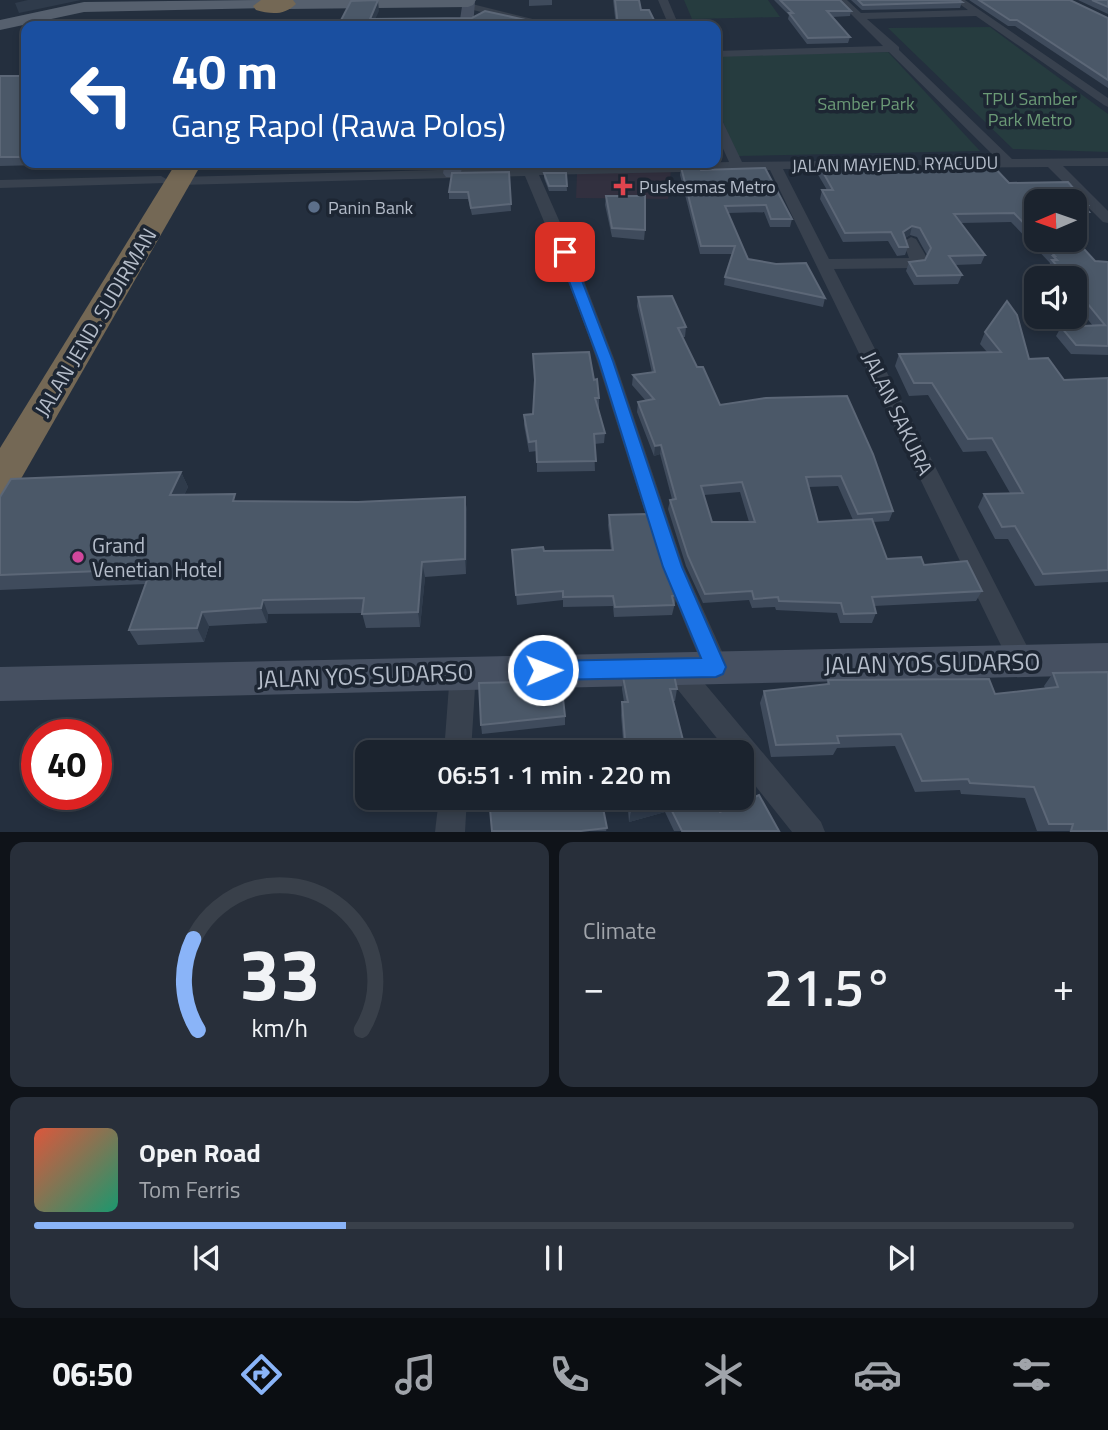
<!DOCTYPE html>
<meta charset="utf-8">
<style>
:root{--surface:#1b232e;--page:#282f3a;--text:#f1f3f6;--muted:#a0a4aa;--line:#39404a;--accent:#8ab4f8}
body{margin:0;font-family:"Titillium Web",sans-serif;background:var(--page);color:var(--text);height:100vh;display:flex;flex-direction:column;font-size:26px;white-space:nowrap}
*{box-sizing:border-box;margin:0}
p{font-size:23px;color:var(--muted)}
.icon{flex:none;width:38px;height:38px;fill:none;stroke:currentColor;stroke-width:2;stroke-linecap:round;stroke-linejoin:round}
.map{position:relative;height:832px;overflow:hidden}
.sheet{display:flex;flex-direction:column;gap:10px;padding:10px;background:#0f1319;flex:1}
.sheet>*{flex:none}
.guide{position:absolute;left:21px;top:21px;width:700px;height:147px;border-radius:14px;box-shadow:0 4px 10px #0003,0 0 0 2px var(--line);background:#1a4fa0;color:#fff;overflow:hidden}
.needle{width:46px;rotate:268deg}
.buttons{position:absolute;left:1024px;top:189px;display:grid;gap:14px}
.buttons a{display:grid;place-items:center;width:63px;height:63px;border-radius:14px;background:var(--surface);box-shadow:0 4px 10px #0003,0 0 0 2px var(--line);font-size:35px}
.speed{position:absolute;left:21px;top:719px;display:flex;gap:14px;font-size:35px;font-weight:700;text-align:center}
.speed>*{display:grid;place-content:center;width:91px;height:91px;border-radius:50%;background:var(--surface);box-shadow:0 4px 10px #0003,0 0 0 2px var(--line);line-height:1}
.speed .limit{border:10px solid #d22;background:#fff;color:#111}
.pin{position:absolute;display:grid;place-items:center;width:60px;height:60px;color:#fff;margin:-30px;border-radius:14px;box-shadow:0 4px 10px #0006}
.me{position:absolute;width:77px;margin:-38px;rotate:89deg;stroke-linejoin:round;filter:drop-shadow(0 0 5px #0008)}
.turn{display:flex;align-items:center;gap:24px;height:147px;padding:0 35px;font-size:32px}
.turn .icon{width:91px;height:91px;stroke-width:2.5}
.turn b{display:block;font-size:49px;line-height:60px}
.big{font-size:52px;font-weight:600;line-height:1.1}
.sheet .card{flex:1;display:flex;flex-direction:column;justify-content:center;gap:10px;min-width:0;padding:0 24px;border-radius:14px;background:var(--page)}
.sheet .dial{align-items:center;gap:0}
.dial svg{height:182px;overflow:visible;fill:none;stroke:var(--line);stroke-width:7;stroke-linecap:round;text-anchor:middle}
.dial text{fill:var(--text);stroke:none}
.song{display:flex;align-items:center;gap:21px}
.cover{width:84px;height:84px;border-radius:10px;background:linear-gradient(135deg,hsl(10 70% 55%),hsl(160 70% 35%))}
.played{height:7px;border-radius:4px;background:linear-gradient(90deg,var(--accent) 30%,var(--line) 30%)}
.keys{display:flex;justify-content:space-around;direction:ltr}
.heat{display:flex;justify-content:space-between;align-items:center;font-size:38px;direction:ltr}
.sheet .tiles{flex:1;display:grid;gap:10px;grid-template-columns:1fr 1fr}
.card:last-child{grid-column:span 2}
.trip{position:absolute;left:355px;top:740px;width:399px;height:70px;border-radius:14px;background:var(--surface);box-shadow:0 4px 10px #0003,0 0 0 2px var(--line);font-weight:600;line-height:70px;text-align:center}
.tab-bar{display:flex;height:112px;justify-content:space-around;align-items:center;background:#0b0e12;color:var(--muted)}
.tab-bar .icon{width:49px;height:49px}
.tab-bar .active{color:var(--accent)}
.tab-bar b{font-size:32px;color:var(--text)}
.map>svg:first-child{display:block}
</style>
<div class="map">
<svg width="1108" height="832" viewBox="0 0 1108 832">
<rect width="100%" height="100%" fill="#242f3e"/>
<path fill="#32303f" d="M 671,170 L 668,199 L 576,198 L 577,174 Z"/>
<g fill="#263c3f">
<path d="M 684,0 L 768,0 L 780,17 L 692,19 Z"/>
<path d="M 990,27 L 1108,114 L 1108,152 L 1013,149 L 888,28 Z"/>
<path d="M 888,52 L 980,151 L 738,156 L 716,106 L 716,56 Z"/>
</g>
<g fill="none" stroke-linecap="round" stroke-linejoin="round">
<g fill="#38414e" fill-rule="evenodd">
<path d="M 658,0 L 668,0 L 679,26 L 669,26 Z"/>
<path d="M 837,0 L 847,0 L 861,13 L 968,10 L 954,0 L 965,0 L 1108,98 L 1108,107 L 1104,105 L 976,16 L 867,19 L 899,47 L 899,50 L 1012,159 L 1108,158 L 1108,166 L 1063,166 L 1108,211 L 1108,223 L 1103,222 L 1048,167 L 783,169 L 829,259 L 909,258 L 903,242 L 911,237 L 916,239 L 926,256 L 921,266 L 915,268 L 834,269 L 1030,652 L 1034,660 L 1030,668 L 1021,671 L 1012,668 L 770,170 L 539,175 L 573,252 L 615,361 L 684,567 L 729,667 L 725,675 L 716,678 L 707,675 C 661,575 632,469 598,364 C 577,300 551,238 525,176 L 179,185 L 172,181 L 179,177 L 729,162 L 716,133 L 716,116 L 722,120 L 742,162 L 997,159 L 889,52 L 716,57 L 716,51 L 883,46 Z"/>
<path d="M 468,3 L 553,24 L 555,26 L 539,26 L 465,8 L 465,4 Z"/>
<path d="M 161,176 L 168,180 L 166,183 L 0,188 L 0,180 Z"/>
<path d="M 675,656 L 684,659 L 821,822 L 825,832 L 792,832 L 742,769 L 742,752 L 728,752 L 666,675 L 662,667 L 666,659 Z"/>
<path d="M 463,661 L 472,664 L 476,672 L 471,752 L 444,752 L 450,672 L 454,664 Z"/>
<path d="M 439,798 L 467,798 L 465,832 L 435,832 Z"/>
</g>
<g fill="#465061" fill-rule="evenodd">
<path d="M 463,0 L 475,2 L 473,26 L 459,26 Z"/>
<path d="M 445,163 L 463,163 L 460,177 L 446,177 L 443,173 Z"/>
<path d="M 1108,643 L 1108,675 L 0,701 L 0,667 Z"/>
</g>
<g fill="#56606e" fill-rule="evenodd">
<path d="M 262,0 L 267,2 L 270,5 L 267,8 L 84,12 L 0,30 L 0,20 L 84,2 Z"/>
<path d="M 476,0 L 473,5 L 468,7 L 287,9 L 279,4 L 285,0 Z"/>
</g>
<g fill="#746855" fill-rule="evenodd">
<path d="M 261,0 L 293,0 L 296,4 C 284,16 270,14 256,10 L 253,6 Z"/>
<path d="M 176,163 L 202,163 L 14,491 L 0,496 L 0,448 Z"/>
</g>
</g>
<g fill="#3f4b5c" fill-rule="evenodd">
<path d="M 529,0 L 552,0 L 552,5 L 529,6 Z"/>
<path d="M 613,0 L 639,0 L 641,10 L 657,26 L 616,26 Z"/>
<path d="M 774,0 L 840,0 L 851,11 L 850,16 L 832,17 L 850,37 L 848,43 L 807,44 L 788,19 L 789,15 Z"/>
<path d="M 851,0 L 959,0 L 962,2 L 960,8 L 862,10 Z"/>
<path d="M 969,0 L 1070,0 L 1108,18 L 1108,88 L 1015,26 L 1008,26 Z"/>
<path d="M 1078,0 L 1108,0 L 1108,14 Z"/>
<path d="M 0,76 L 26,76 L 26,163 L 122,163 L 0,166 Z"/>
<path d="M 201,163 L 277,163 L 275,166 L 203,167 Z"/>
<path d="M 330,163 L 379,163 L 330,164 Z"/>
<path d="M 464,163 L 506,163 L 506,165 L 465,167 Z"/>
<path d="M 860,164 L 864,171 L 938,170 L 940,165 L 992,165 L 1009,183 L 1068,182 L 1088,205 L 1087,209 L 1089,212 L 1085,220 L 1074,220 L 1074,201 L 1036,201 L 1036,240 L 1074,240 L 1074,238 L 1095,261 L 1108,262 L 1108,355 L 1071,354 L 1056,336 L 1061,327 L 1093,326 L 1074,302 L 1074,278 L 1056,278 L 1048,269 L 1050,263 L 1011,222 L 961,223 L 985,255 L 981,264 L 955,265 L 962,275 L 958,284 L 914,285 L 906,271 L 909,262 L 925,260 L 927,255 L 917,237 L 910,235 L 905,238 L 908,247 L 905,255 L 897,256 L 888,241 L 843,242 L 820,199 L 822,190 L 827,190 L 817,173 L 819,165 Z"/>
<path d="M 681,167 L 701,170 L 792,219 L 790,227 L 770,227 L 764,212 L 728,213 L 748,259 L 825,298 L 823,307 L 724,285 L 725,277 L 733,254 L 700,254 L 680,175 Z"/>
<path d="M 509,172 L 511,211 L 472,215 L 468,199 L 449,199 L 449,192 Z"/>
<path d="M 544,173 L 566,173 L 567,191 L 549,191 L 544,178 Z"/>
<path d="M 606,196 L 645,230 L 644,240 L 612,237 L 605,205 Z"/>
<path d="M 638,297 L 686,327 L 685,337 L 682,337 L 697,367 L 720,405 L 766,398 L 893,511 L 889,521 L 873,522 L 887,559 L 924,565 L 982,591 L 976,601 L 874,606 L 876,613 L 872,623 L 840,623 L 837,613 L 776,610 L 775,607 L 752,608 L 749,600 L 703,603 L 686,566 L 668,509 L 670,500 L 672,499 L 660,454 L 654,456 L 637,412 L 638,402 L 646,401 L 632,385 L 633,375 L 652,373 L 637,306 ZM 838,486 L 853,520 L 818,522 L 808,487 ZM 740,492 L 749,522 L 712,522 L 704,495 Z"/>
<path d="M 985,332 L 1064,380 L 1108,378 L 1108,582 L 1035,586 L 1008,539 L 995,539 L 978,507 L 984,494 L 1010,493 L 986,451 L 963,452 L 928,395 L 909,396 L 895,366 L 899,354 L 987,352 L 980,344 Z"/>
<path d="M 533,354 L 594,380 L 599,398 L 599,408 L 597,408 L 605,433 L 604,443 L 594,444 L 595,471 L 537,472 L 537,451 L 529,452 L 524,425 L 524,415 L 533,414 L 535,384 Z"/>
<path d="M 181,472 L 188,487 L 184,495 L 238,501 L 358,502 L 465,497 L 467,512 L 466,574 L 425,577 L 420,627 L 366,628 L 362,613 L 268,614 L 267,623 L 209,626 L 204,642 L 138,645 L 129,630 L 146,584 L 0,590 L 0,497 Z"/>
<path d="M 609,515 L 677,595 L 672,615 L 614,617 L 613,606 L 563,607 L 563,600 L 517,605 L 512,550 L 611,550 L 608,525 Z"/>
<path d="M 1053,673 L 1108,831 L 1037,831 L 1025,798 L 961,794 L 960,790 L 915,792 L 895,746 L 837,748 L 833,755 L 771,757 L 760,703 L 764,691 L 826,685 L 828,680 L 995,694 L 1045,688 L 1044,686 Z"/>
<path d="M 623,677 L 677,689 L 675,701 L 673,701 L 686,752 L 624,752 L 621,715 L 622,702 L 624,702 L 622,689 Z"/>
<path d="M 565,716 L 565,725 L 482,734 L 481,725 Z"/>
<path d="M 627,798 L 697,798 L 698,804 L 779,831 L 674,831 L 665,812 L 629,822 Z"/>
<path d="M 607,828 L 606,831 L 492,831 Z"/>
</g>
<g fill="#2f3b4b">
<path d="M 28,0 L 81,0 L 19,13 L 15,3 Z"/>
<path d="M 378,0 L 379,11 L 372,26 L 370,19 Z"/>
<path d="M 912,226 L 910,235 L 901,241 L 903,232 Z"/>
<path d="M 661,445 L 660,454 L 654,456 L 655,446 Z"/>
<path d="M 181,472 L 188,487 L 177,510 L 170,495 Z"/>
<path d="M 465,497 L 467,512 L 466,574 L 465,559 Z"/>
<path d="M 422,562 L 425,577 L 420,627 L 418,612 Z"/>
<path d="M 263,600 L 268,614 L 267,623 L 261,608 Z"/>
<path d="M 202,612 L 209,626 L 204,642 L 197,628 Z"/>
<path d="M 667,801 L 665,812 L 629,822 L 631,811 Z"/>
</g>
<g fill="#4b5868" stroke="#5c6777" stroke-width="2" fill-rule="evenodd">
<path d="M 378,0 L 370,19 L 472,18 L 485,11 L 552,26 L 319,26 L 338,26 L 351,1 Z"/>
<path d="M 615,0 L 639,0 L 641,10 L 649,10 L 657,26 L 618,26 Z"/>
<path d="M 780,0 L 840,0 L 851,11 L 827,11 L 850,37 L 808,38 L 789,13 L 793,13 Z"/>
<path d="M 858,0 L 959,0 L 962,2 L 863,5 Z"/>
<path d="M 979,0 L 1070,0 L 1108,18 L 1108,80 L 1017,20 L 1010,20 Z"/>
<path d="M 1092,0 L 1108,0 L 1108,7 Z"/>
<rect x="0" y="76" width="26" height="81"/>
<path d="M 860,164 L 864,171 L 943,170 L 940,165 L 992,165 L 1009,183 L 1068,182 L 1088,205 L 1083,205 L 1089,212 L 1074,212 L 1074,201 L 1036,201 L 1036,236 L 1014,213 L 954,214 L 985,255 L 949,256 L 962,275 L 917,276 L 909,262 L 925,260 L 931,248 L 920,228 L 912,226 L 903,232 L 908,247 L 899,247 L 891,232 L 845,233 L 822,190 L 833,190 L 819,165 Z"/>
<path d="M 681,167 L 700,167 L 701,170 L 765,168 L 792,219 L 771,219 L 766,205 L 725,206 L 748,259 L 776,264 L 806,263 L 825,298 L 725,277 L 735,246 L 701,246 Z"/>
<path d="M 509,172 L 511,204 L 471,208 L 468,192 L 449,192 L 452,173 Z"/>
<path d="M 544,173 L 566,173 L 567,186 L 549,186 Z"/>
<path d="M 606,196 L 645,196 L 645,230 L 612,228 Z"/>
<path d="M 1074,238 L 1095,261 L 1108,262 L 1108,346 L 1076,345 L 1061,327 L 1105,325 L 1074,287 L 1074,278 L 1067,278 L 1052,260 L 1057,260 L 1053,256 L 1055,256 L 1040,240 L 1074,240 Z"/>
<path d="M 672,296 L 686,327 L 678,328 L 697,367 L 703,367 L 720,405 L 766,398 L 847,396 L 873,454 L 893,511 L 858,514 L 841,476 L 806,477 L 818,522 L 872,519 L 887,559 L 921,557 L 924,565 L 967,561 L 982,591 L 872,597 L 876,613 L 844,614 L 841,603 L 779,601 L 778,597 L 754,599 L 752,591 L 705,594 L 688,556 L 670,500 L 676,499 L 661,445 L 655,446 L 638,402 L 654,399 L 633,375 L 655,372 L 638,297 ZM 742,482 L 755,522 L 712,522 L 701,486 Z"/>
<path d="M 1007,301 L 1017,315 L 1029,359 L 1048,358 L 1064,380 L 1108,378 L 1108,570 L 1043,574 L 1015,526 L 1002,527 L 984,494 L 1023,493 L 992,438 L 968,439 L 932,383 L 914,383 L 899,354 L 1001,352 L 985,332 Z"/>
<path d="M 589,352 L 594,380 L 597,379 L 599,398 L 595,398 L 605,433 L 594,434 L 596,461 L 537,462 L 536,441 L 529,442 L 524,415 L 533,414 L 535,380 L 533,354 Z"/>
<path d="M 181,472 L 170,495 L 235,494 L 233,501 L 358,502 L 465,497 L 465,559 L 422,562 L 418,612 L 362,614 L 364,598 L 263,600 L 261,608 L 202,612 L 197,628 L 129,630 L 151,569 L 0,575 L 0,497 L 11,479 Z"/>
<path d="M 647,514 L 677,595 L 672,596 L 674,605 L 615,607 L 613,596 L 563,597 L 563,591 L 516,595 L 512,550 L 543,547 L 544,551 L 613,550 L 609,515 Z"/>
<path d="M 1108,672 L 1108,831 L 1071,831 L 1073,824 L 1049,824 L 1034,787 L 970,783 L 968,779 L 922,781 L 901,734 L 837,736 L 839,743 L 776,745 L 764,691 L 829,684 L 828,680 L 989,679 L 995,694 L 1058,687 L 1053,673 Z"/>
<path d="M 674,675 L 677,689 L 670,689 L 686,752 L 626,752 L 622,702 L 628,702 L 623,677 Z"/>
<path d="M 561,681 L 565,716 L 481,725 L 479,683 Z"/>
<path d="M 759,795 L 779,831 L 682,831 L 667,801 L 631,811 L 630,798 L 697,798 L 698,804 L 713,798 L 720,812 Z"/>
<path d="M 489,798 L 601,798 L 607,828 L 581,831 L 492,831 Z"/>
</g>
<path fill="#1a73e8" stroke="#114b97" stroke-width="2" d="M 565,248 L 571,252 L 613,361 L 682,567 L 726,667 L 723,674 L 716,677 L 543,680 L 535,677 L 532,670 L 535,664 L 543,661 L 701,658 L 663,567 L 599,361 L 558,252 Z"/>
<path fill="#e0444e" stroke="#1d2633" stroke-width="2.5" d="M619.5 175.5h7v7h7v7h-7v7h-7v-7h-7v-7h7z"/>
<circle fill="#5c6f8a" stroke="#1d2633" stroke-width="2.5" cx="314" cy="207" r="7"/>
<circle fill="#d1479c" stroke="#1d2633" stroke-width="2.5" cx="78" cy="557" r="7"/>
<g text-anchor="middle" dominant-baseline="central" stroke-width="7" stroke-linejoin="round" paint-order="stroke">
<g font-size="18" fill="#6b9a76" stroke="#1d2633">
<text x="1030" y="98">TPU Samber<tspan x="1030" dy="21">Park Metro</tspan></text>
<text x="866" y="103">Samber Park</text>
</g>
<g font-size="18" fill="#b4bcc9" stroke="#1d2633">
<text transform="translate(895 164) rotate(-1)">JALAN MAYJEND. RYACUDU</text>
</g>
<g font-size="18" fill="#b4bcc9" stroke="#1d2633" text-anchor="start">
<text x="639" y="186">Puskesmas Metro</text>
<text x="328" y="207">Panin Bank</text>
</g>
<g font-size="21" fill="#b4bcc9" stroke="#1d2633">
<text transform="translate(95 322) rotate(-59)">JALAN JEND. SUDIRMAN</text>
<text transform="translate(898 413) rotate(64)">JALAN SAKURA</text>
</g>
<g font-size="21" fill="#b4bcc9" stroke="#1d2633" text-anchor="start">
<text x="92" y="545">Grand<tspan x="92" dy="24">Venetian Hotel</tspan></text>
</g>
<g font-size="24" fill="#b4bcc9" stroke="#1d2633">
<text transform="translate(932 663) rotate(-1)">JALAN YOS SUDARSO</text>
<text transform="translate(365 675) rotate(-2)">JALAN YOS SUDARSO</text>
</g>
</g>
</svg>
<div class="buttons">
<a><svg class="needle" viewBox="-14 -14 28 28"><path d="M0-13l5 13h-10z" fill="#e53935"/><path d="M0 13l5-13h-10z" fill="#a0a4aa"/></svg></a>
<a><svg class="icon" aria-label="sound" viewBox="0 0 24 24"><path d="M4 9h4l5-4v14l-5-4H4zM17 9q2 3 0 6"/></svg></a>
</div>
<div class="speed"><div class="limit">40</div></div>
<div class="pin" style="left:565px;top:252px;background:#d93025"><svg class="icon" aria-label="arrive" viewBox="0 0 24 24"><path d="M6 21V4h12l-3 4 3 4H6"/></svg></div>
<svg class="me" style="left:543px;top:670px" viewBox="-20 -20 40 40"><circle r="17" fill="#1a73e8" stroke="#fff" stroke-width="3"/><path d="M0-11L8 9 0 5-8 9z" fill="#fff"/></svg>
<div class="trip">06:51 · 1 min · 220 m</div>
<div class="guide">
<div class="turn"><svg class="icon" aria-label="left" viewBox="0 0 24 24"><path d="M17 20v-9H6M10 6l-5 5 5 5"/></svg><div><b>40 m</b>Gang Rapol (Rawa Polos)</div></div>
</div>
</div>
<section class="sheet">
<div class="tiles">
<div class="card dial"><svg viewBox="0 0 100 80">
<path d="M14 69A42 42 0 1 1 86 69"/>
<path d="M14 69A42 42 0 0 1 12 29" stroke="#8ab4f8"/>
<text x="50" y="56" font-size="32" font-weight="700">33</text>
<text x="50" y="72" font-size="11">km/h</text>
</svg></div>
<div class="card"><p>Climate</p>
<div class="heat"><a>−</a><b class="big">21.5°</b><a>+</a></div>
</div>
<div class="card">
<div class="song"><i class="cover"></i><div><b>Open Road</b><p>Tom Ferris</p></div></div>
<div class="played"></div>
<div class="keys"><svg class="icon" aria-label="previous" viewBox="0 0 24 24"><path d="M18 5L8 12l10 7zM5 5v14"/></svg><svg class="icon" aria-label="pause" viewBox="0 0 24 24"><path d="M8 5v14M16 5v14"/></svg><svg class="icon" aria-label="next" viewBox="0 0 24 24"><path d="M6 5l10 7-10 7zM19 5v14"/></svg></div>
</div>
</div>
</section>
<nav class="tab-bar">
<b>06:50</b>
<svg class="icon active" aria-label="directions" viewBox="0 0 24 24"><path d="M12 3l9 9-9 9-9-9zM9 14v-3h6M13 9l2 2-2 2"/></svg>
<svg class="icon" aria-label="music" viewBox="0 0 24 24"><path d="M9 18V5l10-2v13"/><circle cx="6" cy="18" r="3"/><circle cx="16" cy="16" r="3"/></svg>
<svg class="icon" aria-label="phone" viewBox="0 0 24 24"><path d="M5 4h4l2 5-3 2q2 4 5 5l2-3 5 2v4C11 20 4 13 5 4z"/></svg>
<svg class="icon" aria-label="climate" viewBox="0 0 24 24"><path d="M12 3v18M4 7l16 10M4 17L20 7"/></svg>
<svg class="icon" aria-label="car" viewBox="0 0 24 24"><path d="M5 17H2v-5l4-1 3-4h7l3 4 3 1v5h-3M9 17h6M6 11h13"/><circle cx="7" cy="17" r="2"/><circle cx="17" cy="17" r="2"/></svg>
<svg class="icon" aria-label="filters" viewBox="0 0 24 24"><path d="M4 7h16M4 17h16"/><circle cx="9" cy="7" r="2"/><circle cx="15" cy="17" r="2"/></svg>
</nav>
